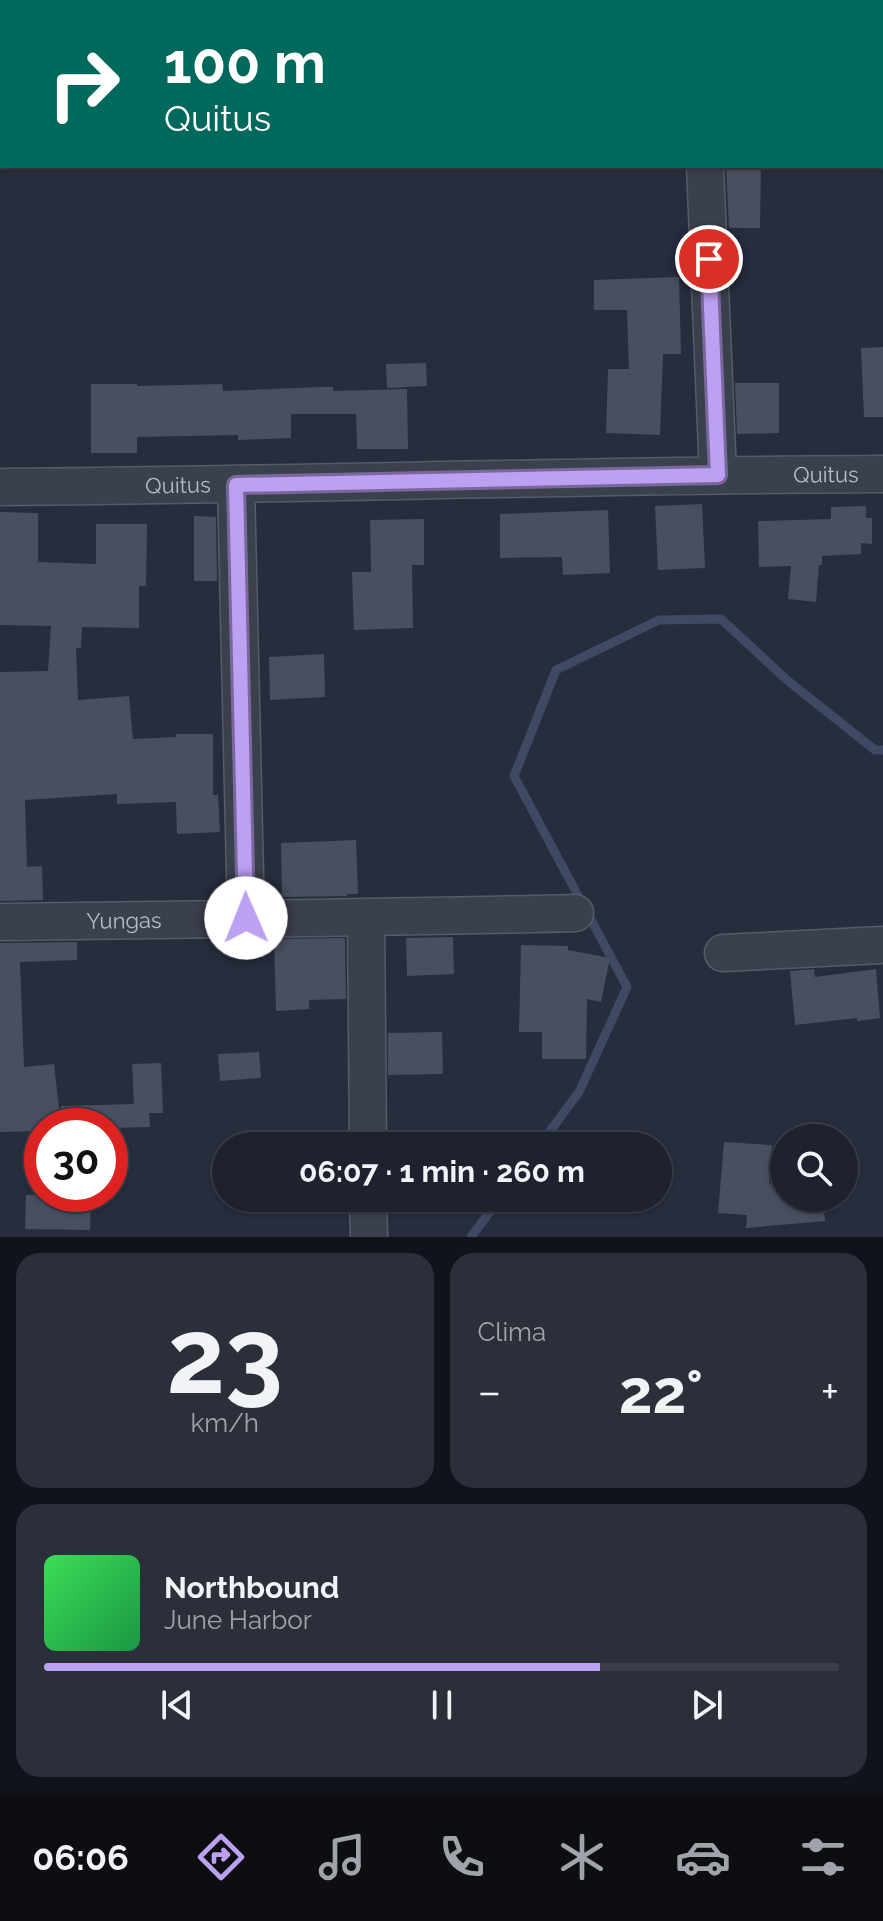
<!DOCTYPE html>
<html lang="es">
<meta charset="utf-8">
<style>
:root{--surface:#1d222e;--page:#2a2f3a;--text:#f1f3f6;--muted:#a0a4aa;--line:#3b3f4a;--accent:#bca0f2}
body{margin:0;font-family:Raleway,sans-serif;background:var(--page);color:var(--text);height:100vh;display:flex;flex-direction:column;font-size:30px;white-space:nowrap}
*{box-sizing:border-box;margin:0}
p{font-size:26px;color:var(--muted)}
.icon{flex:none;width:44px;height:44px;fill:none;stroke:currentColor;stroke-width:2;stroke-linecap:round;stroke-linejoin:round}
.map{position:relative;height:1237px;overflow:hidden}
.panel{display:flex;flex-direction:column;gap:16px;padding:16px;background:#101319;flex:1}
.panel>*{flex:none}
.guide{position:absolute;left:0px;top:0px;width:884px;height:168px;box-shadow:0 2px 6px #0004,0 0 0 2px var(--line);background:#00695c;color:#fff;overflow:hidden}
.tools{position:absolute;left:770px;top:1124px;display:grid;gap:16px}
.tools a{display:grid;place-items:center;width:88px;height:88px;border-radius:50%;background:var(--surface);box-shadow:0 2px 6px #0004,0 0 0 2px var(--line);font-size:40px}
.speed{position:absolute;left:24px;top:1108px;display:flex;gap:16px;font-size:40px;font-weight:700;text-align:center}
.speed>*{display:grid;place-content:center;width:104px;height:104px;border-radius:50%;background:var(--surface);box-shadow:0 2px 6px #0004,0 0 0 2px var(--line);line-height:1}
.speed .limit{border:12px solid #d22;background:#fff;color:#111}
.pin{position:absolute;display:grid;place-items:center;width:68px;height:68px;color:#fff;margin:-34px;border:4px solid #fff;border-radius:50%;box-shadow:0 2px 8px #0007}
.me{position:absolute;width:88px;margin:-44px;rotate:359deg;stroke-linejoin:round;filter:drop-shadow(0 0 6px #0008)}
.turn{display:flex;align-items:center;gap:28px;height:168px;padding:0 32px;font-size:36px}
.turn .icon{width:104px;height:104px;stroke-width:2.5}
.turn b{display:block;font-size:56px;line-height:68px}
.big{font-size:60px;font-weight:700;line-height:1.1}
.panel .card{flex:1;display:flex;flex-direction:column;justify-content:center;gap:12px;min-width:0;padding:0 28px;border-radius:24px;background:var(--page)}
.panel .dial{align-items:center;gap:0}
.dial b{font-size:104px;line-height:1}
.song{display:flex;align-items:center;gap:24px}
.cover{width:96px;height:96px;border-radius:12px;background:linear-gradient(135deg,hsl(130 70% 55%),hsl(140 70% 35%))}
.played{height:8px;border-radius:4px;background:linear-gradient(90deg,var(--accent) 70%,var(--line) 70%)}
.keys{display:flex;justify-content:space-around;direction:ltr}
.heat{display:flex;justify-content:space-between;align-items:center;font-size:44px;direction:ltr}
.panel .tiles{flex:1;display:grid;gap:16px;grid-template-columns:1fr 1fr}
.card:last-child{grid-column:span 2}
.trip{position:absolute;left:212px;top:1132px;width:460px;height:80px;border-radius:40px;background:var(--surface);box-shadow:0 2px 6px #0004,0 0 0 2px var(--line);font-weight:700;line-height:80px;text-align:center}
.tabs{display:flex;height:128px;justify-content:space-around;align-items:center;background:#0c0e12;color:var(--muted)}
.tabs .icon{width:56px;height:56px}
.tabs .on{color:var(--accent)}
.tabs b{font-size:36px;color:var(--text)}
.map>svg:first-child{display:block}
</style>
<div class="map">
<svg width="883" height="1237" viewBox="0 0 883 1237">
<rect width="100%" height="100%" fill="#272d3d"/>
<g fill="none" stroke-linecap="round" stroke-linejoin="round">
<g stroke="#3f4964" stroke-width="9">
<path d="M 539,1146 L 579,1092 L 627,987 L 514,776 L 556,670 L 659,620 L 721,619 L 787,680 L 875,750 L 883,750"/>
<path d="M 471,1237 L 500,1198"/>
</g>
</g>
<g fill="#494f60">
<path d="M 726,166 L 761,166 L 760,228 L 729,228 Z"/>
<path d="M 679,277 L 681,354 L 663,354 L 660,435 L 606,433 L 608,369 L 629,369 L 627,310 L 594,310 L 594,280 Z"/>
<path d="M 883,347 L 883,417 L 864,417 L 861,348 Z"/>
<path d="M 426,363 L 427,386 L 387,388 L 386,364 Z"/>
<path d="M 735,383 L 779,383 L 779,433 L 737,434 Z"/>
<path d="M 91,384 L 137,384 L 137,386 L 222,384 L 223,391 L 320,387 L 333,387 L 333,391 L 407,389 L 408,449 L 357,449 L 356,414 L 291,414 L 291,438 L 238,440 L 238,435 L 137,437 L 137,453 L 91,453 Z"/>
<path d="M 702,504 L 705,568 L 658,570 L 655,506 Z"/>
<path d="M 866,506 L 866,518 L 872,518 L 872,544 L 861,543 L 861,554 L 822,556 L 822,565 L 819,565 L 816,602 L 788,599 L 791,566 L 759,567 L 758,521 L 831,519 L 831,507 Z"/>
<path d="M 608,510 L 610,573 L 563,575 L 562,557 L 500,558 L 500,514 Z"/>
<path d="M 0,512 L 38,513 L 38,562 L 96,564 L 96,524 L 147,524 L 146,586 L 139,586 L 139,628 L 82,627 L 81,648 L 76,648 L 78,700 L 129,696 L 133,739 L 176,737 L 176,734 L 213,734 L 213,795 L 218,795 L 220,832 L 177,834 L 176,802 L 117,804 L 117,794 L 25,800 L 27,867 L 42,866 L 43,900 L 0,901 L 0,672 L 48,671 L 51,626 L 0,625 Z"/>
<path d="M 194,516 L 216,517 L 217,581 L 194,581 Z"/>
<path d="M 424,519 L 424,565 L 412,565 L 413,628 L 354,630 L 352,572 L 371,572 L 370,520 Z"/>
<path d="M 324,654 L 325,697 L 270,700 L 269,657 Z"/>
<path d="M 356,840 L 358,894 L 347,894 L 347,896 L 282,897 L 281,843 Z"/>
<path d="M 453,937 L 454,974 L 407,976 L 406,938 Z"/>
<path d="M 345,938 L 346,999 L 309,1000 L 309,1009 L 276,1011 L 274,939 Z"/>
<path d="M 77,942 L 77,960 L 20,962 L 24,1067 L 54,1064 L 61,1126 L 42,1126 L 42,1131 L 0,1132 L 0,943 Z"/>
<path d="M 521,945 L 568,946 L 568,950 L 610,958 L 601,1002 L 587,999 L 586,1059 L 542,1059 L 542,1032 L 519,1032 Z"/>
<path d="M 814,969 L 815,977 L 876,969 L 880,1018 L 857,1021 L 857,1018 L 795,1025 L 790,971 Z"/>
<path d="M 442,1032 L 443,1074 L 388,1075 L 388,1033 Z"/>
<path d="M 259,1052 L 261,1078 L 220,1081 L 218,1054 Z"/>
<path d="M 161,1063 L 163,1113 L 149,1113 L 150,1127 L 110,1128 L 110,1126 L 61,1126 L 61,1106 L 134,1104 L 132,1064 Z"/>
<path d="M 724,1142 L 772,1145 L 769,1184 L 784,1183 L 784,1198 L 823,1198 L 825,1221 L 746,1228 L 747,1215 L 718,1213 Z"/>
<path d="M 26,1195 L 91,1196 L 90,1230 L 25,1229 Z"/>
</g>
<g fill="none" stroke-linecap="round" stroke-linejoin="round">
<g stroke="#565b68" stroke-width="39">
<g id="minor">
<path d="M 546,0 L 546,2"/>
<path d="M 773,0 L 773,2"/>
<path d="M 882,93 L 883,93"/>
<path d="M 0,114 L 2,114"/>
<path d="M 705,166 L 718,475"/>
<path d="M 236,485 L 246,918"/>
<path id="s1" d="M 0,487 C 294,485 589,475 883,474"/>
<path d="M 366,918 L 368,1146"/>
<path id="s2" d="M 0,922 C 192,919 384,918 575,913"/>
<path d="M 723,953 L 883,945"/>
<path d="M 368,1198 L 369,1237"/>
</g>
</g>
<use href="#minor" stroke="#3b404d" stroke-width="36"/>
</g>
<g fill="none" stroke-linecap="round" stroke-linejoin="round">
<g stroke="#7a689d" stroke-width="20">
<path id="route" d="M 246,918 L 236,485 L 718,475 L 709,259"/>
</g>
<use href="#route" stroke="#bca0f2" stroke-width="14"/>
</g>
<g text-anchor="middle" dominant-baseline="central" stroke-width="6" stroke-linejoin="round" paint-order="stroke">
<g font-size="22" fill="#b7bbc8" stroke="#202532">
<text stroke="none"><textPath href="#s1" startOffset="826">Quitus</textPath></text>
<text stroke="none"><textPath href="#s1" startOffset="178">Quitus</textPath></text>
<text stroke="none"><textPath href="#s2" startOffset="124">Yungas</textPath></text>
</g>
</g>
</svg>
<div class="tools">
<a><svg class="icon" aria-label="search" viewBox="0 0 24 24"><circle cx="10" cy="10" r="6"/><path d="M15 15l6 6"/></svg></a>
</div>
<div class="speed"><div class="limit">30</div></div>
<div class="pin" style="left:709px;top:259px;background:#d93025"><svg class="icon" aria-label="arrive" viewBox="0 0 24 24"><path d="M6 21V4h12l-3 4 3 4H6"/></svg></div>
<svg class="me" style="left:246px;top:918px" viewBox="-20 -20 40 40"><circle r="19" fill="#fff"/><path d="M0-13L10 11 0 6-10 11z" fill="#bca0f2"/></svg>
<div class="trip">06:07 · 1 min · 260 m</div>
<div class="guide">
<div class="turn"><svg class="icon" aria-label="right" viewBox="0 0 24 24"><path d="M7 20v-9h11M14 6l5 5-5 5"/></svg><div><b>100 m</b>Quitus</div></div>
</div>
</div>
<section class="panel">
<div class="tiles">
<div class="card dial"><b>23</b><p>km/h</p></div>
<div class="card"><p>Clima</p>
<div class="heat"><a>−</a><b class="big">22°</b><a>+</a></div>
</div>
<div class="card">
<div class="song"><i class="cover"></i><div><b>Northbound</b><p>June Harbor</p></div></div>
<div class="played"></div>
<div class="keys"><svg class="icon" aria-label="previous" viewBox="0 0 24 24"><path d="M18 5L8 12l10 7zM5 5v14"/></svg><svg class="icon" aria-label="pause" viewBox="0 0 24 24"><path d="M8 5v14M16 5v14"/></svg><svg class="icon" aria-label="next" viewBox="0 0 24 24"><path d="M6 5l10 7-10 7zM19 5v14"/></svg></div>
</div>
</div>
</section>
<nav class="tabs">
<b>06:06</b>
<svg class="icon on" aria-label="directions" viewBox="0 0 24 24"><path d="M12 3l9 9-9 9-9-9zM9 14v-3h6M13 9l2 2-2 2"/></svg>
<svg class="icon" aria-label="music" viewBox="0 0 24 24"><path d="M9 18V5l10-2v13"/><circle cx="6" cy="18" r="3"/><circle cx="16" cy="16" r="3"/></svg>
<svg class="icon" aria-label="phone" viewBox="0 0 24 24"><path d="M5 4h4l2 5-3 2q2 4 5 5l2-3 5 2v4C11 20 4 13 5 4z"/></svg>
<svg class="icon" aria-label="climate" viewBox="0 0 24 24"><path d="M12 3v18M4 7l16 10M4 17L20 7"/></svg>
<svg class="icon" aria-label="car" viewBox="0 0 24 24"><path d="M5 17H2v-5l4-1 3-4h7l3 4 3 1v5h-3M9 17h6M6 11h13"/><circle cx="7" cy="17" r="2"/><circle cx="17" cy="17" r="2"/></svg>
<svg class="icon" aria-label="filters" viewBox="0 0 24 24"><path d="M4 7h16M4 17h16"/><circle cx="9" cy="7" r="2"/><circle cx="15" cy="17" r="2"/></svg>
</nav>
